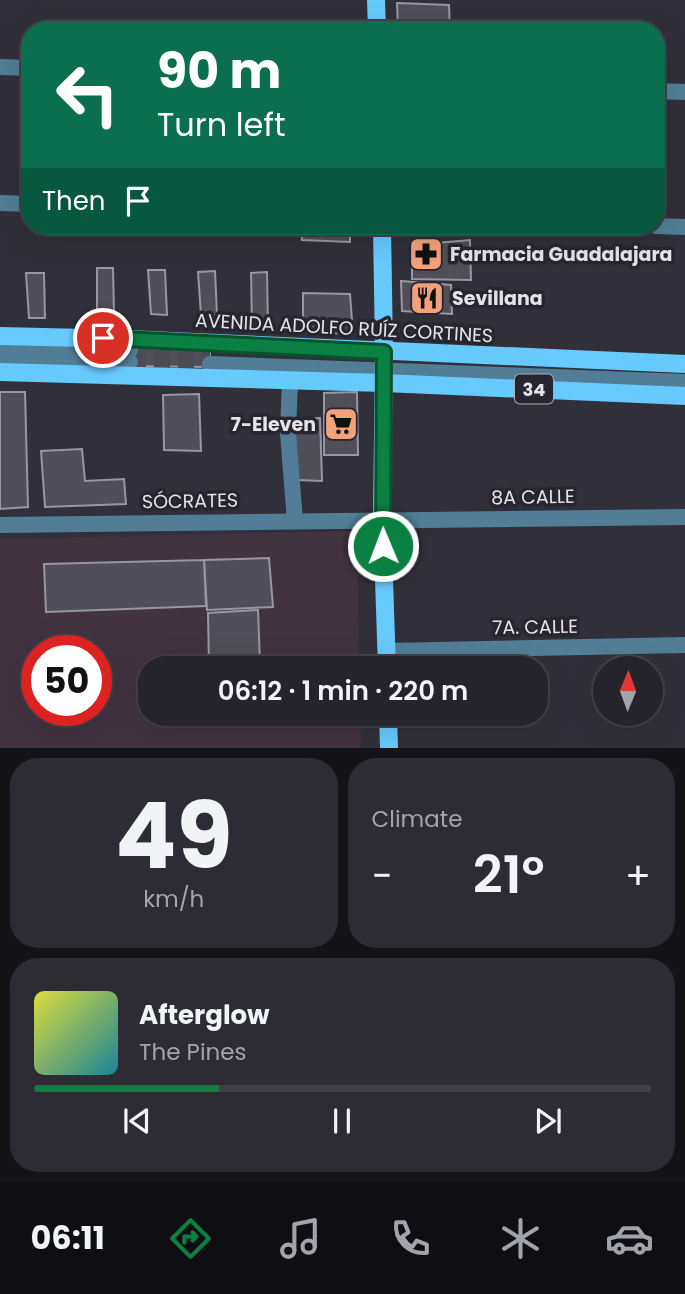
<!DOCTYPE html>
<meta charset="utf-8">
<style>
:root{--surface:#25242c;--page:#2d2c34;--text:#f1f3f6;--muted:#a3a4a9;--line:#424148;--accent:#0b8043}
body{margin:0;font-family:Poppins,sans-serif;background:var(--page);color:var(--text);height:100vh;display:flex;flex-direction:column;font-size:26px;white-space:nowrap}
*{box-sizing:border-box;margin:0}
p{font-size:23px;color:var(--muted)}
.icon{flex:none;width:38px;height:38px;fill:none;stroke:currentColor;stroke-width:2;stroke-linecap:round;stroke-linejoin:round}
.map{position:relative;height:748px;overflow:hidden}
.drawer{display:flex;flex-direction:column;gap:10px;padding:10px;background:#141418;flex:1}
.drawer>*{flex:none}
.banner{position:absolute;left:21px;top:21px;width:644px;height:214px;border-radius:28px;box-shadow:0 7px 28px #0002,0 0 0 2px var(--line);background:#0b6e4f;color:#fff;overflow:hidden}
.needle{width:46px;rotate:1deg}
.buttons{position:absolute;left:593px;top:656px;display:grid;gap:14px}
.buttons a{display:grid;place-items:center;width:70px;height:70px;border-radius:50%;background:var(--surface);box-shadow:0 7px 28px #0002,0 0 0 2px var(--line);font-size:35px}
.speed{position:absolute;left:21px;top:635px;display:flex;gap:14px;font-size:35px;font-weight:700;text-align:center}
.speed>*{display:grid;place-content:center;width:91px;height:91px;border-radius:50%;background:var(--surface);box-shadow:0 7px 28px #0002,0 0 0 2px var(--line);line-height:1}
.speed .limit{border:10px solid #d22;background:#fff;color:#111}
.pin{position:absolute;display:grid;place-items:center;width:60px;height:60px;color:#fff;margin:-30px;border:4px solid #fff;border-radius:50%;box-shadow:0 2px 7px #0007}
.me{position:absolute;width:77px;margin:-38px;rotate:359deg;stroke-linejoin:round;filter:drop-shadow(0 0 5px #0008)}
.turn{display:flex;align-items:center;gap:24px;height:147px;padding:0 21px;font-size:32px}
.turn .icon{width:91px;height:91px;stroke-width:2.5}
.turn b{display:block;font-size:49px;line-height:60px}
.then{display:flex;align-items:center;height:66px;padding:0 21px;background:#0003;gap:14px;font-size:26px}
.big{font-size:52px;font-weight:600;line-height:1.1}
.drawer .card{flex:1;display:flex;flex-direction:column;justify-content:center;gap:10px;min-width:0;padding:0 24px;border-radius:28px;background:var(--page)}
.drawer .dial{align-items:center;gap:0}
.dial b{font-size:91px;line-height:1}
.song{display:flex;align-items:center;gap:21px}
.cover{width:84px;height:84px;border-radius:10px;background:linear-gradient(135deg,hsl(60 70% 55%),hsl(190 70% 35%))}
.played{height:7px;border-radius:4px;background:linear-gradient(90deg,var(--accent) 30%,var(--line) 30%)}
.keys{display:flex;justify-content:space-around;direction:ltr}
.heat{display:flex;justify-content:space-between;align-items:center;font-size:38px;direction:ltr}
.drawer .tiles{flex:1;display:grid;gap:10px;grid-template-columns:1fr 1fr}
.card:last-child{grid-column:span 2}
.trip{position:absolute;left:138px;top:656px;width:410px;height:70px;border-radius:28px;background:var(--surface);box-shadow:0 7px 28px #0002,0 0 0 2px var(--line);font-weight:600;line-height:70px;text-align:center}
.tab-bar{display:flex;height:112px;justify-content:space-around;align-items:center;background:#0f0e12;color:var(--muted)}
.tab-bar .icon{width:49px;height:49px}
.tab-bar .current{color:var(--accent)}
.tab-bar b{font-size:32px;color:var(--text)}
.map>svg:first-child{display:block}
</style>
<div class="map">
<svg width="685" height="748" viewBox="0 0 685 748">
<rect width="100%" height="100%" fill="#31303a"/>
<path fill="#423340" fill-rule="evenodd" d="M 357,531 L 359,668 L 150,668 L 150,714 L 360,714 L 361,748 L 0,748 L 0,539 ZM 37,651 L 96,651 L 96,710 L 37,710 Z"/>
<g fill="#4f4e59" stroke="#9796a2" stroke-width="2">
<path d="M 397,3 L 449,5 L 450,30 L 398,30 Z"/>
<path d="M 301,226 L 350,226 L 350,242 L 302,240 Z"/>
<path d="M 470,240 L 471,280 L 412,279 L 412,245 Z"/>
<path d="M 97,268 L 113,268 L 114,314 L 97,314 Z"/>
<path d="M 148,270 L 165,270 L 167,315 L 151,314 Z"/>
<path d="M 215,271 L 217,315 L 201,315 L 198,272 Z"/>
<path d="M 267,272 L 268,327 L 252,326 L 251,273 Z"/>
<path d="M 26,273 L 44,273 L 45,318 L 29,318 Z"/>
<path d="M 401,281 L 451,285 L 452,314 L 402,311 Z"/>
<path d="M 303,293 L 350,294 L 353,334 L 303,332 Z"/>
<path d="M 130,346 L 210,349 L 210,367 L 129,366 Z"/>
<path d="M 0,392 L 25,392 L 28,507 L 0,509 Z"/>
<path d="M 357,392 L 358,455 L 324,455 L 324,393 Z"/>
<path d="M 199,394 L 201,451 L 164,450 L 163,395 Z"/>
<path d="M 320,418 L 322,481 L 297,480 L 294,419 Z"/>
<path d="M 82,449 L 85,481 L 124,479 L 126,504 L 45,507 L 41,451 Z"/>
<path d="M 269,558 L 273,607 L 207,610 L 204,560 Z"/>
<path d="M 204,560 L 206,606 L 46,612 L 44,564 Z"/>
<path d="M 258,610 L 260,663 L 209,666 L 208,613 Z"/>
</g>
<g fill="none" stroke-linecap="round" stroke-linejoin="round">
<g stroke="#4c4b54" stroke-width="16" stroke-dasharray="16 8" stroke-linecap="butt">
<path d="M 130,350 L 210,353"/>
<path d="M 130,362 L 210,364"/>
</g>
<g stroke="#517e96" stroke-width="16">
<path d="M 0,67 L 30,68"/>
<path d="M 656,91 L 685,92"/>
<path d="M 0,203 L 30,204"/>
<path d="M 656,226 L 685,227"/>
<path d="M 0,346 L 130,350"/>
<path d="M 0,357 L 130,362"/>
<path d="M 210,364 L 685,382"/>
<path d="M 290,380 L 288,433 L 295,521"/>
<path d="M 0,525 L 685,517"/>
<path d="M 387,651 L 685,645"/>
</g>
<g stroke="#67cafd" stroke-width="18">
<path d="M 376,0 L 377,30"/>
<path d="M 382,226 L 384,352 L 382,520 L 387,668"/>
<path d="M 0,336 L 128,339 L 685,364"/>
<path d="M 0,372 L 384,383 L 685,396"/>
<path d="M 388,714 L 389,748"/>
</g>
</g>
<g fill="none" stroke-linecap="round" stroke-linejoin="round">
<g stroke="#07532c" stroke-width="18">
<path id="route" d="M 103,338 L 384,352 L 383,546"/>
</g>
<use href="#route" stroke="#0b8043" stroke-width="12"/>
</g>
<defs>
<g id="pharmacy-square" transform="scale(1.75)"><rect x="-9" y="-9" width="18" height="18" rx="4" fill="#f1a17c" stroke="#272630"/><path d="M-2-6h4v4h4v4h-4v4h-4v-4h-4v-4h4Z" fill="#111"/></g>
<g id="restaurant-square" transform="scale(1.75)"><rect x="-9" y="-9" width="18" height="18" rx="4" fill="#f1a17c" stroke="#272630"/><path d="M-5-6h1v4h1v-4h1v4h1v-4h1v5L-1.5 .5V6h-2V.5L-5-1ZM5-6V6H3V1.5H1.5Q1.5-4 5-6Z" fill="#111"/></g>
<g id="supermarket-square" transform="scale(1.75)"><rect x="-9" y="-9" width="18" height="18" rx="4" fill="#f1a17c" stroke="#272630"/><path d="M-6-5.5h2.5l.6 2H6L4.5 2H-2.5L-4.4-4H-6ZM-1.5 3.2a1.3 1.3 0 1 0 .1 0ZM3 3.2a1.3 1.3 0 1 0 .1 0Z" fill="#111"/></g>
</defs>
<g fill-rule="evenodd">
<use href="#pharmacy-square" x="426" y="254"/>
<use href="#restaurant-square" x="427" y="298"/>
<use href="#supermarket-square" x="341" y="424"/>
</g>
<g text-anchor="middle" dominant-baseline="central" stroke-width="7" stroke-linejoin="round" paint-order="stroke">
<rect fill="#272630" stroke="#abaab2" stroke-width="2" x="515" y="374.5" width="38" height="29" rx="5"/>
<g font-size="18" font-weight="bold" fill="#e4e3ea">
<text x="534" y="389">34</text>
</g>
<g font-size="19" font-weight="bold" fill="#e4e3ea" stroke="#272630" text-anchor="start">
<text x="450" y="254">Farmacia Guadalajara</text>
<text x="452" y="298">Sevillana</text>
<text x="316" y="424" text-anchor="end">7-Eleven</text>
</g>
<g font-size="19" fill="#e4e3ea" stroke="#272630">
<text transform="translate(344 328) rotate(3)">AVENIDA ADOLFO RUÍZ CORTINES</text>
<text transform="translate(533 497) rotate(-1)">8A CALLE</text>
<text transform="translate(190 501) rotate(-1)">SÓCRATES</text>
<text transform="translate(535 627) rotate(-1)">7A. CALLE</text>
</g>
</g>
</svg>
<div class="buttons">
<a><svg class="needle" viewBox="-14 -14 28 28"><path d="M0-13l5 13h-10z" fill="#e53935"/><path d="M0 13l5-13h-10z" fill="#a3a4a9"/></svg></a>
</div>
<div class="speed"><div class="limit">50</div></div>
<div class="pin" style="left:103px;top:338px;background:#d93025"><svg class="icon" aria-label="arrive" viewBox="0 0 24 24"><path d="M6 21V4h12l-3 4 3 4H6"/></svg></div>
<svg class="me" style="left:383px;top:546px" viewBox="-20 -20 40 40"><circle r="17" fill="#0b8043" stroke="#fff" stroke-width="3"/><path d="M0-11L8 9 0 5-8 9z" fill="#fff"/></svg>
<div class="trip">06:12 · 1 min · 220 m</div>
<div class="banner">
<div class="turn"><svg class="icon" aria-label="left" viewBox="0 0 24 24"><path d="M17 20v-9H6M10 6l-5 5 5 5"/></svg><div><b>90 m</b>Turn left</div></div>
<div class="then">Then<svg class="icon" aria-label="arrive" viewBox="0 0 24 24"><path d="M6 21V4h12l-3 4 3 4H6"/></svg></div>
</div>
</div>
<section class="drawer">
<div class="tiles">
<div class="card dial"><b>49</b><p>km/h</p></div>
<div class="card"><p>Climate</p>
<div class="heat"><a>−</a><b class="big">21°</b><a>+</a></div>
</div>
<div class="card">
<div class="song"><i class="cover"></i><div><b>Afterglow</b><p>The Pines</p></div></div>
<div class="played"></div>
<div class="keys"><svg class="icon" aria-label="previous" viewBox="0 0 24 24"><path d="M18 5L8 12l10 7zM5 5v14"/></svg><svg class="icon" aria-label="pause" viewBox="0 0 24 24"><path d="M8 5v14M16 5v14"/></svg><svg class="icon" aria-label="next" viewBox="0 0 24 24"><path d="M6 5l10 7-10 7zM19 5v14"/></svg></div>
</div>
</div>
</section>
<nav class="tab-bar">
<b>06:11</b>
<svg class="icon current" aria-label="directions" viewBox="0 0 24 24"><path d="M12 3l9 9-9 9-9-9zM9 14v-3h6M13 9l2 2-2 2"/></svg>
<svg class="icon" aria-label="music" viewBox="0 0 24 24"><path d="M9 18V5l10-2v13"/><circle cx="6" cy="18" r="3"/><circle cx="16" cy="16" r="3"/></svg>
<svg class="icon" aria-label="phone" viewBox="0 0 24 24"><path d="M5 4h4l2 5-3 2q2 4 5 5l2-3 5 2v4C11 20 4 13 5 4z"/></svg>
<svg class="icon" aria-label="climate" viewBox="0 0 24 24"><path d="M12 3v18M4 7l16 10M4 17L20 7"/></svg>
<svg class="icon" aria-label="car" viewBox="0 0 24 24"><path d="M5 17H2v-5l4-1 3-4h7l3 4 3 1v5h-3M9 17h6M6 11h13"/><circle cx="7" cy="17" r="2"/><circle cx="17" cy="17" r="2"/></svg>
</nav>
